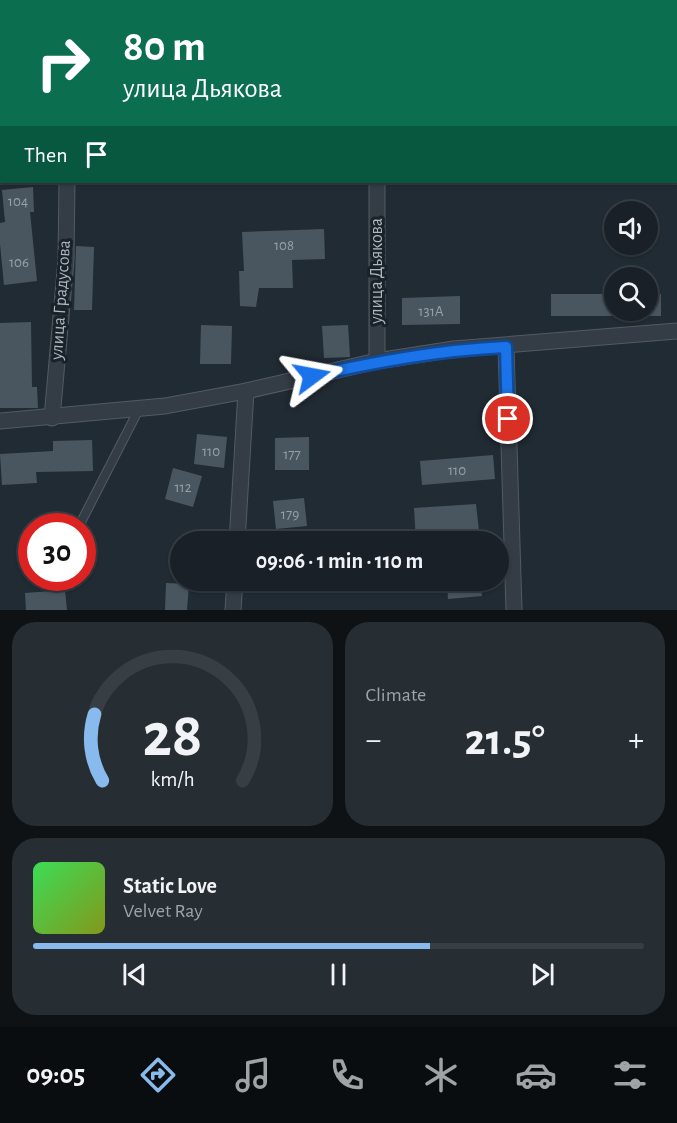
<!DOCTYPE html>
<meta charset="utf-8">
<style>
:root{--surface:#192027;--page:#262d33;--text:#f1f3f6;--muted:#9fa3a7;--line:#373e44;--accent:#88baed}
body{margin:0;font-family:"Alegreya Sans",sans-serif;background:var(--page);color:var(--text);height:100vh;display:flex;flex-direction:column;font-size:22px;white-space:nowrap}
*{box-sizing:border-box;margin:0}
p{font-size:20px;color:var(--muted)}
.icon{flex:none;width:33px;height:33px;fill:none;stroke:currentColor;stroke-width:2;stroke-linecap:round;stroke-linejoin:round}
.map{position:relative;height:610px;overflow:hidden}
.panel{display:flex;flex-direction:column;gap:12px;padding:12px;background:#0e1215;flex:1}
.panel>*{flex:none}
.hud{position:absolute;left:0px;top:0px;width:678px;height:183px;box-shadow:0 2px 4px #0004,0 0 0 2px var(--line);background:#0b6e4f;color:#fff;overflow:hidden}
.buttons{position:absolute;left:604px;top:201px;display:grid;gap:12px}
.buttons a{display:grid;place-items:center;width:54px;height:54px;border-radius:50%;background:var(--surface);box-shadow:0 2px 4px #0004,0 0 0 2px var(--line);font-size:30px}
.speed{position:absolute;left:18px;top:513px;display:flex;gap:12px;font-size:30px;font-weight:700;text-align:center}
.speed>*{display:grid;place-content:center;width:78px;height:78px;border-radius:50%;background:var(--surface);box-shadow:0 2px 4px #0004,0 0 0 2px var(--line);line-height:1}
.speed .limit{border:9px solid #d22;background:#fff;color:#111}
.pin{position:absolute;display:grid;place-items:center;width:51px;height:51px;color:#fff;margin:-26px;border:3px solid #fff;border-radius:50%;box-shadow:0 2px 6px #0007}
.me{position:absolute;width:66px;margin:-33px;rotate:77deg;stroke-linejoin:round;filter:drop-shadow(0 0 4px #0008)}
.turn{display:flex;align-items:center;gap:21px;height:126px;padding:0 24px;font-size:27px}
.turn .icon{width:78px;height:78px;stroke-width:2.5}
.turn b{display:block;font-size:42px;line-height:51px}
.then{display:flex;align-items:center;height:57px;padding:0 24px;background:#0003;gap:12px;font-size:22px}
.big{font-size:45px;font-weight:700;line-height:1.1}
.panel .widget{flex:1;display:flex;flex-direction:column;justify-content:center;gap:9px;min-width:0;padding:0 21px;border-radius:24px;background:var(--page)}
.panel .dial{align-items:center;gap:0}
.dial svg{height:156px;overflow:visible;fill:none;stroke:var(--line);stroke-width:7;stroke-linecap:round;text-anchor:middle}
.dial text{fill:var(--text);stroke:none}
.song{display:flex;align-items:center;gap:18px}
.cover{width:72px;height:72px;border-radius:9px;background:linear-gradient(135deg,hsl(130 70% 55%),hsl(70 70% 35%))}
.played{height:6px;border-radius:3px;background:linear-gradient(90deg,var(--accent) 65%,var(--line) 65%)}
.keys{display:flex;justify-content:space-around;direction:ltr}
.heat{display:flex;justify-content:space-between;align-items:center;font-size:33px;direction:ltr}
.panel .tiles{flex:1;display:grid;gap:12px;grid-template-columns:1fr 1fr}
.widget:last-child{grid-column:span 2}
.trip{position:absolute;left:170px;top:531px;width:339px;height:60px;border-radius:30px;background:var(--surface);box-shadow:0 2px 4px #0004,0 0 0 2px var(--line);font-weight:700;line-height:60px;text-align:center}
.tabs{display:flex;height:96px;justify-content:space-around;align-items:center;background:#0a0d10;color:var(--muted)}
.tabs .icon{width:42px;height:42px}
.tabs .on{color:var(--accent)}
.tabs b{font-size:27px;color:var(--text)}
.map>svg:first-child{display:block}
</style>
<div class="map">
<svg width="677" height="610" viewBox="0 0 677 610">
<rect width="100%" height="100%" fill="#212b34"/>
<g fill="#495660">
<path d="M 33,187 L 34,212 L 30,212 L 37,281 L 4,285 L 0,244 L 0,223 L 5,222 L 2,190 Z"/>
<path d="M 324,229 L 325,259 L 292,260 L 293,288 L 259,288 L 256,307 L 240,306 L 239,271 L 244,271 L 242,232 Z"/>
<path d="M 76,246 L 94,247 L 92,310 L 74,310 Z"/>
<rect x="551" y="294" width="64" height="22"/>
<rect x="648" y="294" width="13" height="22"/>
<path d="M 460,296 L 460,324 L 402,325 L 402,298 Z"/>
<path d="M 31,322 L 32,387 L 37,387 L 38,408 L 0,408 L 0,323 Z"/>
<path d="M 201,325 L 232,326 L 231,364 L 200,364 Z"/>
<path d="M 348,325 L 350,357 L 324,358 L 322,326 Z"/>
<path d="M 197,434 L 227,437 L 224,468 L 194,464 Z"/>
<path d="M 309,437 L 309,470 L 275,470 L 275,438 Z"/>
<path d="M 92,440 L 93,471 L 36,472 L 37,483 L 2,485 L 0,454 L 53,451 L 53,441 Z"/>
<path d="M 493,455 L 495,479 L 422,485 L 420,461 Z"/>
<path d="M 173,468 L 202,476 L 193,507 L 165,499 Z"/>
<path d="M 304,498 L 307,526 L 276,529 L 273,501 Z"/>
<path d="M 476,504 L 480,540 L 416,542 L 414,508 Z"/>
<path d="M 447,580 L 480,580 L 482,596 L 448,599 Z"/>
<path d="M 166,583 L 189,584 L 187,610 L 165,610 Z"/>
<path d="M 65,590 L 67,610 L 26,610 L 25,593 Z"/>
</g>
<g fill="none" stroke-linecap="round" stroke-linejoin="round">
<g stroke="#525b63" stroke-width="10">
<g id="lane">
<path d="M 79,526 L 139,409"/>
<path d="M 24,558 L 32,556"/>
</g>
</g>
<g stroke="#525b63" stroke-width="17">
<g id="street">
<path d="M 67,0 L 67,2"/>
<path d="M 424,0 L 425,2"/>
<path d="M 0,26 L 2,26"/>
<path d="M 676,39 L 677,38"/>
<path d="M 676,169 L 677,173"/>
<path d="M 377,182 L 377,361"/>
<path d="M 506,347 L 514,610"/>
<path d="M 52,418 L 66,260 L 67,182"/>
<path d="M 0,421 L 165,406 L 246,391 L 377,361 L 454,349 L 677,331"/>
<path d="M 237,542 L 246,391"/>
<path d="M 233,610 L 235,580"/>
</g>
</g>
<use href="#lane" stroke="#343d45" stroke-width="8"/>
<use href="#street" stroke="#343d45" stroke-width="15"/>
</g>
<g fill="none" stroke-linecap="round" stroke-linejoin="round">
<g stroke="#114b97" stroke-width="15">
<path id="route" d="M 312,376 C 376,362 439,350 506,347 L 508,419"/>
</g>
<use href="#route" stroke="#1a73e8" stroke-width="10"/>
</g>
<g text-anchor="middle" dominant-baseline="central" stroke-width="6" stroke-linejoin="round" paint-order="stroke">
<g font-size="15" fill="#95a0aa">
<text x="18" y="201">104</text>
<text x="284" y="245">108</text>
<text x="19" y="262">106</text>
<text x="431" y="311">131А</text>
<text x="211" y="451">110</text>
<text x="292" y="454">177</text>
<text x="457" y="470">110</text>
<text x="183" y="487">112</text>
<text x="290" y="514">179</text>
</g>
<g font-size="18" fill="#aeb8c2" stroke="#1a2229">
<text transform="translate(377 271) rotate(-90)">улица Дьякова</text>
<text transform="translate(61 300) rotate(-86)">улица Градусова</text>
</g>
</g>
</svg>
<div class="buttons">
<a><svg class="icon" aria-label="sound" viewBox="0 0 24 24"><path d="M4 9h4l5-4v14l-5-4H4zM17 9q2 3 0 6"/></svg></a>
<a><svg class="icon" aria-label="search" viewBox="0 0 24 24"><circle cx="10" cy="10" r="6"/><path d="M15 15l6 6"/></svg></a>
</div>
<div class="speed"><div class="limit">30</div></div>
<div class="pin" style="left:508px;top:419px;background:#d93025"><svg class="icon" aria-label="arrive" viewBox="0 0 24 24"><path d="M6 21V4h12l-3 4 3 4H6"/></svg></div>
<svg class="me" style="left:312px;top:376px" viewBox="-20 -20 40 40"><path d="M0-17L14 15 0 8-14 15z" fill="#1a73e8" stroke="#fff" stroke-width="4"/></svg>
<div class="trip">09:06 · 1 min · 110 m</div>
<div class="hud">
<div class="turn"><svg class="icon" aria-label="right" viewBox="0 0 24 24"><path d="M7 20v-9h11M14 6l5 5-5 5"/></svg><div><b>80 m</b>улица Дьякова</div></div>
<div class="then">Then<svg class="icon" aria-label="arrive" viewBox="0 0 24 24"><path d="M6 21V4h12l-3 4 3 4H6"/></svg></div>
</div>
</div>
<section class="panel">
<div class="tiles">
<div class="widget dial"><svg viewBox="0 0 100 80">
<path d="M14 69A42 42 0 1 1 86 69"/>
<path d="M14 69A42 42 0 0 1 10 35" stroke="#88baed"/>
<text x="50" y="56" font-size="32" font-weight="700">28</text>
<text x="50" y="72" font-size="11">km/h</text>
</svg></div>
<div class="widget"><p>Climate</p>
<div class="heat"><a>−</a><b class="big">21.5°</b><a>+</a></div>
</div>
<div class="widget">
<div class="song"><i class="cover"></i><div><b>Static Love</b><p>Velvet Ray</p></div></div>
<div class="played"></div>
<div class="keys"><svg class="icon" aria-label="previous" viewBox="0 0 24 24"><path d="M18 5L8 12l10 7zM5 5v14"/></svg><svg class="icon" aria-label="pause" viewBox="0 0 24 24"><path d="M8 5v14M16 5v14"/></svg><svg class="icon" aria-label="next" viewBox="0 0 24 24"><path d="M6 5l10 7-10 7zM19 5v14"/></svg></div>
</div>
</div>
</section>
<nav class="tabs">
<b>09:05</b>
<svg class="icon on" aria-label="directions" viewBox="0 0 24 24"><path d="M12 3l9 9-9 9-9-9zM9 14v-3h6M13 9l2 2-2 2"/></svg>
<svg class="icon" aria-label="music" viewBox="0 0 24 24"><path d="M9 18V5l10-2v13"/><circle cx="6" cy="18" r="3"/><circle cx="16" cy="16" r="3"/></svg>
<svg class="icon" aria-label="phone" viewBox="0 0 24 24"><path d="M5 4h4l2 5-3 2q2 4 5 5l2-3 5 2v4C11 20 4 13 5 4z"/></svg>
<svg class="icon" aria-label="climate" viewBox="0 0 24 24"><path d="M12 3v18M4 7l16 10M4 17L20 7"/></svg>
<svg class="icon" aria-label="car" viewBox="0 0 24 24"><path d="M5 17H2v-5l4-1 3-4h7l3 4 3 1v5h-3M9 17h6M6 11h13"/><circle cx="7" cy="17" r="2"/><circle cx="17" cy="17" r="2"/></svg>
<svg class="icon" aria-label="filters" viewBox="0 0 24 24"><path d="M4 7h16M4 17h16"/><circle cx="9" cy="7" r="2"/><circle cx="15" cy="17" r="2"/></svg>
</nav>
